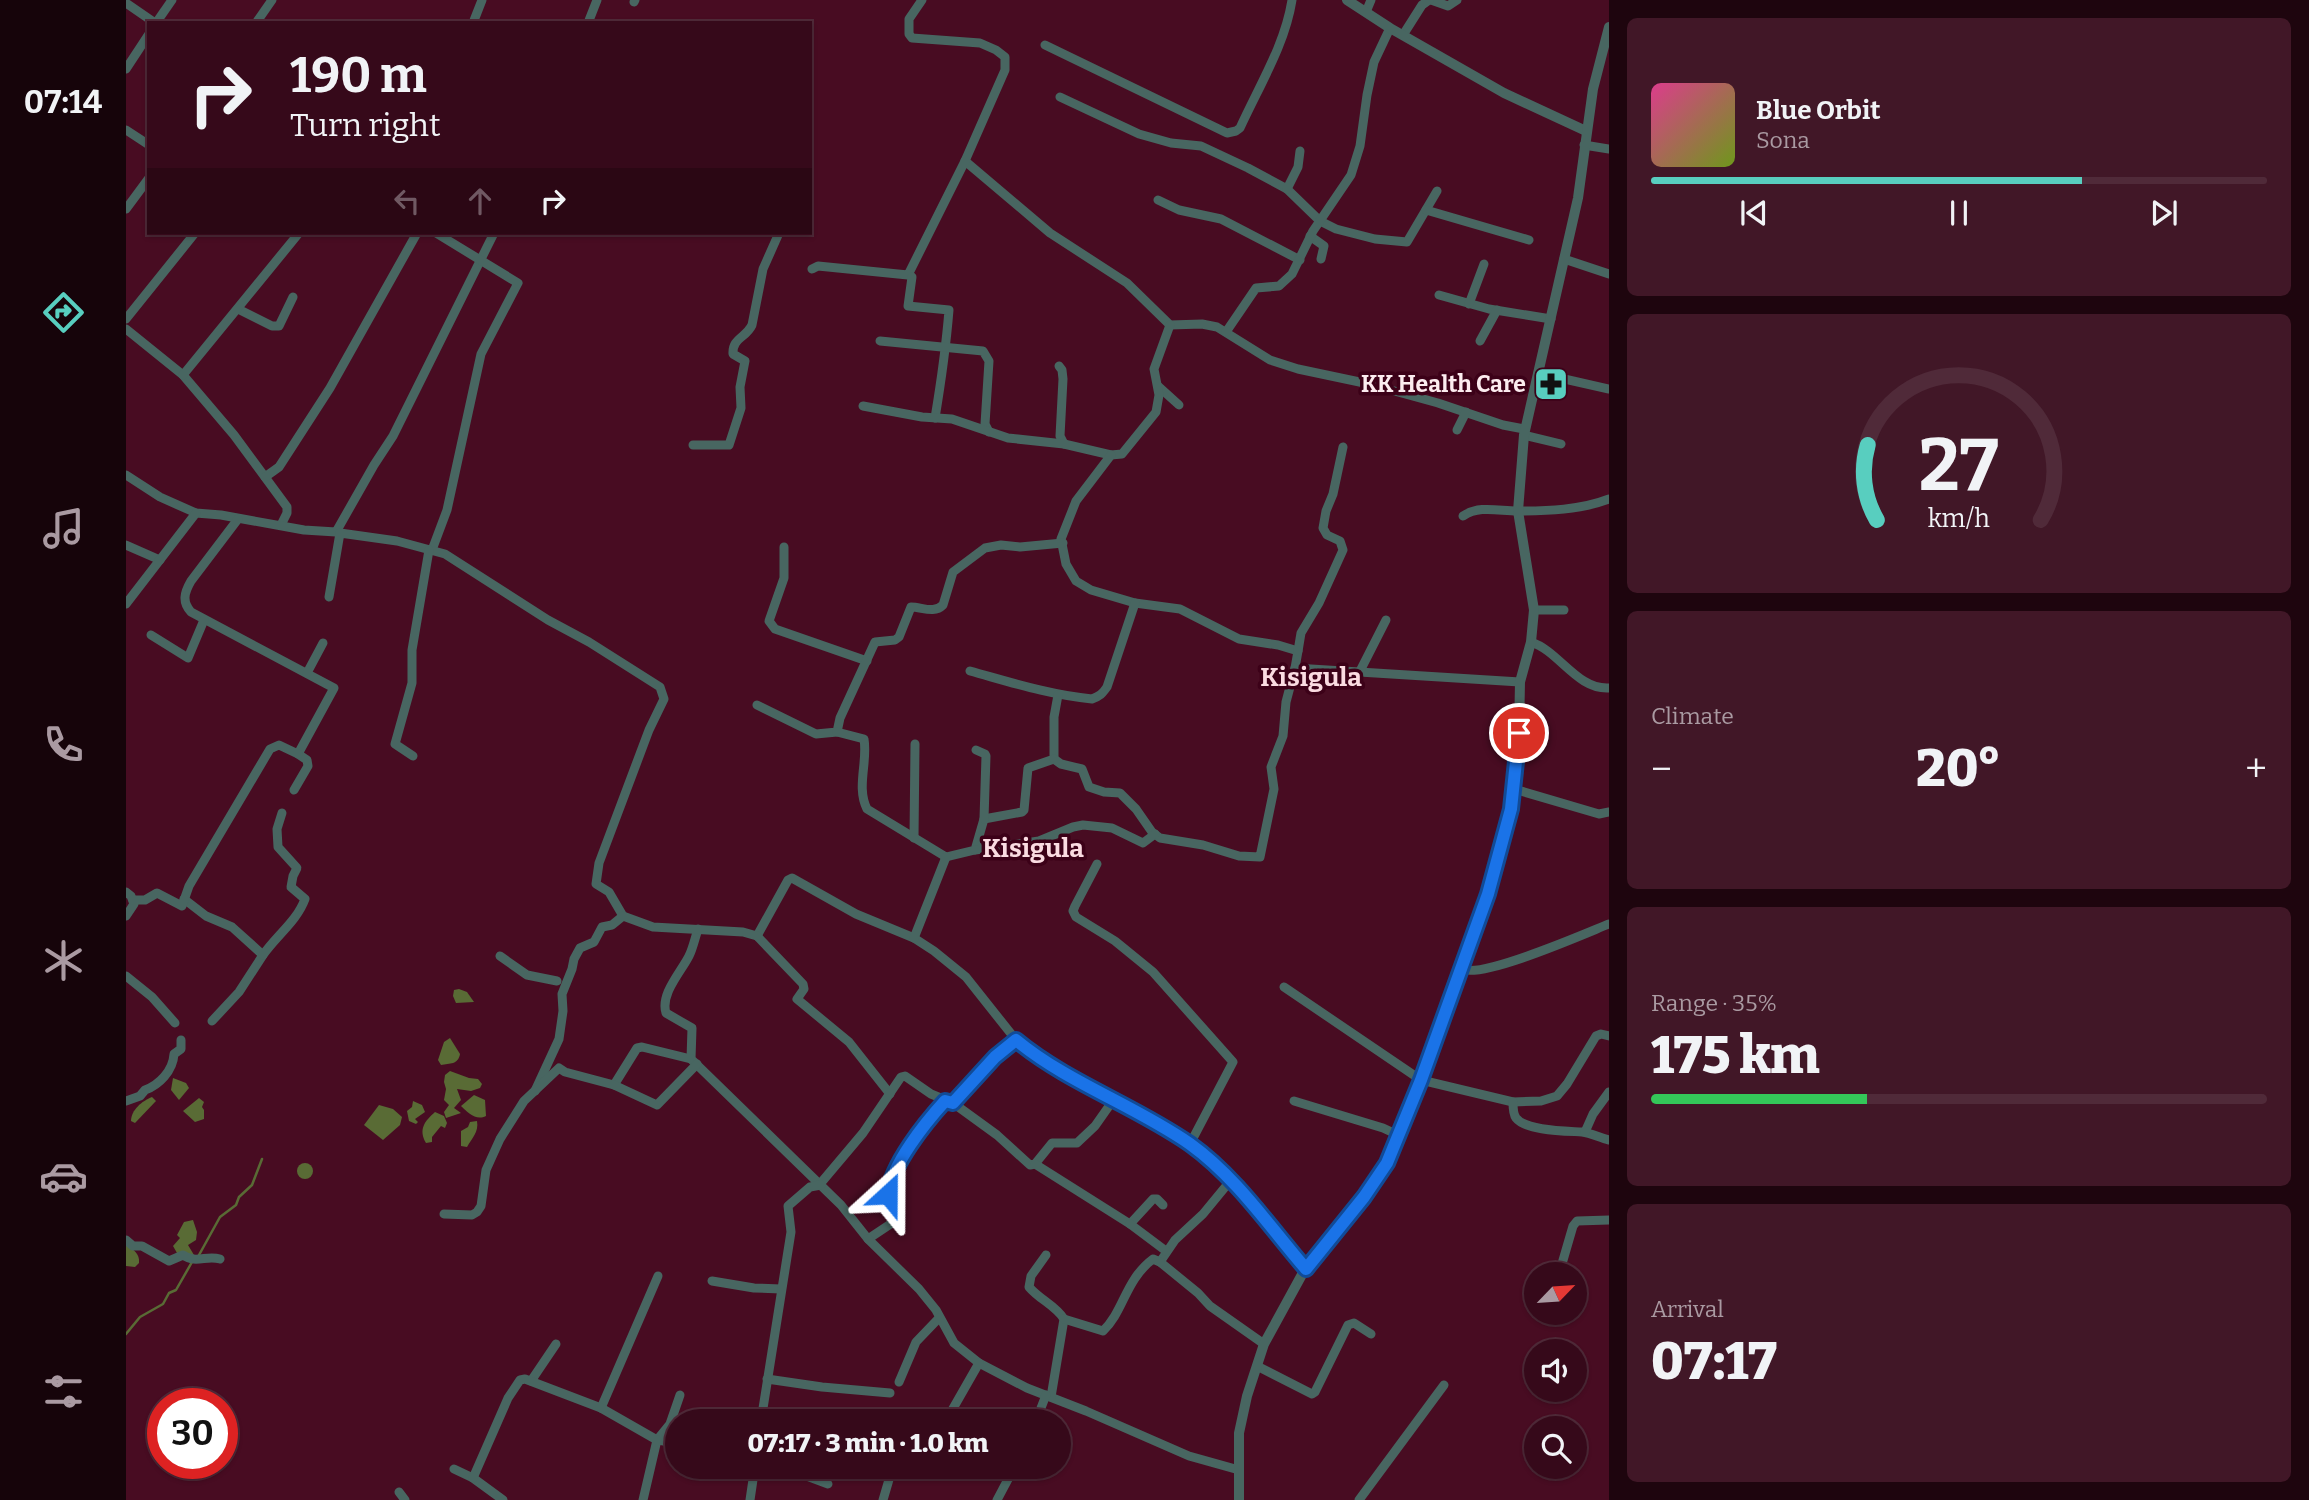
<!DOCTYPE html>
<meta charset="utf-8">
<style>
:root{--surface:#36091a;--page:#411727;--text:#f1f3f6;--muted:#aa9aa2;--line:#502a39;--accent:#58cebf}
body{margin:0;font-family:Bitter,serif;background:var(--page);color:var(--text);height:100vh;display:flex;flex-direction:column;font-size:26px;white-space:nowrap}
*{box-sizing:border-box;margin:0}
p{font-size:23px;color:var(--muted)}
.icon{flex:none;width:38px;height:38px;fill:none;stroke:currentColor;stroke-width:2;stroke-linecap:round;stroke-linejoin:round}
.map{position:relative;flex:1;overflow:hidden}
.drawer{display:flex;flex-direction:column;gap:18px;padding:18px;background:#1e050e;width:700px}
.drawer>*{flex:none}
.banner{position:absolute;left:21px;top:21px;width:665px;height:214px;border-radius:0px;box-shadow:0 2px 5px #0004,0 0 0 2px var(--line);background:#36091a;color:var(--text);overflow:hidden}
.needle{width:46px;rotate:65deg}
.buttons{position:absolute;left:1398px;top:1262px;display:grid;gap:14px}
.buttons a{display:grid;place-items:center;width:63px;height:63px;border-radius:50%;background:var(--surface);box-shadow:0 2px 5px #0004,0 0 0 2px var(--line);font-size:35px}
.speed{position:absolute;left:21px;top:1388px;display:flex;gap:14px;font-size:35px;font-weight:700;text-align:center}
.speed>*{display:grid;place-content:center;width:91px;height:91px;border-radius:50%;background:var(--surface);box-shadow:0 2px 5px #0004,0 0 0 2px var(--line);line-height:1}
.speed .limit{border:10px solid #d22;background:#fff;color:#111}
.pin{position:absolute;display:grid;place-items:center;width:60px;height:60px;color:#fff;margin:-30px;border:4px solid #fff;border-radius:50%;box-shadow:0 2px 7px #0007}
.me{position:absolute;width:77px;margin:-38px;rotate:24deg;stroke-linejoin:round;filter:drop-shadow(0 0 5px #0008)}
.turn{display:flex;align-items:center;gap:24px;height:147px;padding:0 28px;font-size:32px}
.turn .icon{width:91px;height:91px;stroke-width:2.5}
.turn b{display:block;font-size:49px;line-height:60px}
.lanes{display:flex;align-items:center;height:66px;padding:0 28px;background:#0003;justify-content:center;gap:35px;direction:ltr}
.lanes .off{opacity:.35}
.big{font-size:52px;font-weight:800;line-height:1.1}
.drawer .card{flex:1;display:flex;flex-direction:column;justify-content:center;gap:10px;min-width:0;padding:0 24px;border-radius:10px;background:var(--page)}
.drawer .dial{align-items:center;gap:0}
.dial svg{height:182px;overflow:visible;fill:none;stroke:var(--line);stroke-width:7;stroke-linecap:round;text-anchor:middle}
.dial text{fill:var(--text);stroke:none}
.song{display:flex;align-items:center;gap:21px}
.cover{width:84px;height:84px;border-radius:10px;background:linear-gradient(135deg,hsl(330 70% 55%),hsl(80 70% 35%))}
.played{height:7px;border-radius:4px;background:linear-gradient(90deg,var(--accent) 70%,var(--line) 70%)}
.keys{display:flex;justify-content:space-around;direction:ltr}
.heat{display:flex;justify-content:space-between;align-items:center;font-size:38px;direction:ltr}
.charge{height:10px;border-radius:5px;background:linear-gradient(90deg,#34c759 35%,var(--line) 0)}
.trip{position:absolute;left:539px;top:1409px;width:406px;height:70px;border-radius:35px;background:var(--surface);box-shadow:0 2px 5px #0004,0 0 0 2px var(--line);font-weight:800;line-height:70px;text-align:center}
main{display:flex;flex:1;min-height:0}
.dock{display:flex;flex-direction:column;width:126px;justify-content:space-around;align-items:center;background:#16040a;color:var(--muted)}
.dock .icon{width:49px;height:49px}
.dock .selected{color:var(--accent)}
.dock b{font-size:32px;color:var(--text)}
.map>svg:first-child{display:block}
</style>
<main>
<nav class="dock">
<b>07:14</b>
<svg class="icon selected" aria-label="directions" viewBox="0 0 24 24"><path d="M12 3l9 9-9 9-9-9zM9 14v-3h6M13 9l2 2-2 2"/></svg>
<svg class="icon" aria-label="music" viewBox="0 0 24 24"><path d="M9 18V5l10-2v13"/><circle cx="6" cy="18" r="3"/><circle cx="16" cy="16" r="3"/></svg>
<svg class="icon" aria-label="phone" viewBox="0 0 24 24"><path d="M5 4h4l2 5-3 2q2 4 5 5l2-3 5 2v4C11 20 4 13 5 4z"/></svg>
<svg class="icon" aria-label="climate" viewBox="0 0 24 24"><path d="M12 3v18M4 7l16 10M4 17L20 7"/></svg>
<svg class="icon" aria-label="car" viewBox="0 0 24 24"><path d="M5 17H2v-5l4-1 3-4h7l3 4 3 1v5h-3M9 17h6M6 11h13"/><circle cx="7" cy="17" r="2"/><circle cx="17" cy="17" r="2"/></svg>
<svg class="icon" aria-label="filters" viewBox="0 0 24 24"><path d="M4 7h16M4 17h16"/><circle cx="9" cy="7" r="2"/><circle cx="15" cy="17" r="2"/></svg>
</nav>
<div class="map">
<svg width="1483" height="1500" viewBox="0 0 1483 1500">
<rect width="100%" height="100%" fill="#480c22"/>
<g fill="#596b35">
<path d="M 333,989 L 341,992 L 348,1002 L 330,1003 L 327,996 L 328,990 Z"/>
<path d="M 324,1038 L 334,1054 C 332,1065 324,1063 315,1065 L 312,1060 L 318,1042 Z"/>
<path d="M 324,1071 L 343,1078 L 352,1079 L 356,1084 L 354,1088 L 345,1091 L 331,1089 L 335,1100 L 328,1108 L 335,1113 L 320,1118 L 318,1112 L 323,1105 L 318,1100 L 320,1089 L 318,1082 L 319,1075 Z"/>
<path d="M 47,1078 L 60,1083 L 63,1088 L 53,1100 L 45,1090 Z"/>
<path d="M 348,1095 L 359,1100 L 360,1116 C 350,1121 342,1113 335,1106 Z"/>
<path d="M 26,1097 L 30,1101 L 9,1123 L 5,1121 C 5,1110 16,1101 26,1097 Z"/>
<path d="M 73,1098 L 78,1102 L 76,1107 L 78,1110 L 78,1119 L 69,1122 L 57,1111 Z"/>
<path d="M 287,1101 L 296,1105 L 299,1112 L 289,1119 L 292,1122 L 290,1124 L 283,1121 L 281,1111 L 286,1107 Z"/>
<path d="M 253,1105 L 267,1109 L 276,1117 L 274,1125 L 257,1140 L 238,1125 Z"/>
<path d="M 309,1112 L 318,1116 L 321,1123 L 319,1128 L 315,1126 L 306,1137 L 306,1142 L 300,1143 C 292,1129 299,1121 309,1112 Z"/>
<path d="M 351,1121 C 353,1132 346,1138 341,1147 L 335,1146 L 335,1131 L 342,1127 L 344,1122 Z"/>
<circle cx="179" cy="1171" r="8"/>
<path d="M 67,1220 L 71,1232 L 70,1240 L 62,1245 L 68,1255 L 51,1253 L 47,1246 L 54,1238 L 51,1235 L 58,1222 Z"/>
<path d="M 0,1244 C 7,1250 14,1253 13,1263 L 9,1267 L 0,1266 Z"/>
</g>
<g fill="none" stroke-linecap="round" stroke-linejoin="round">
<g stroke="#596b35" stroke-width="2.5">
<path d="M 73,1255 L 94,1217 L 110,1205 L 113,1197 L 126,1185 L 136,1159"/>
<path d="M 0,1334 L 14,1317 L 37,1304 L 43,1293 L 50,1290 L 66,1262"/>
</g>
<g stroke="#486661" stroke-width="9">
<path d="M 1305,0 L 1322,6 L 1331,0"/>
<path d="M 508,2 L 509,0"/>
<path d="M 0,3 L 29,23"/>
<path d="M 1240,12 L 1245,0"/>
<path d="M 30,23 L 46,0"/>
<path d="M 130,23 L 146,0"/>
<path d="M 347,23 L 356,0"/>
<path d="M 462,23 L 471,0"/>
<path d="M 1277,35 L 1296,5 L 1303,0"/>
<path d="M 919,45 L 1101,133 L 1110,131 L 1114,128 C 1133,86 1159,45 1166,0"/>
<path d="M 0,69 L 23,34"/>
<path d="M 934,97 L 1013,134 L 1045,143 L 1075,146 L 1122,168 L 1161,189 L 1194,221 L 1210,229 L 1249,239 L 1281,242 L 1311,191"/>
<path d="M 0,130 L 23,145"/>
<path d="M 1458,145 L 1483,149"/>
<path d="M 839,161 L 924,233 L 1001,283 L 1044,325 L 1076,324 L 1091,327 L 1144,360 L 1172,369 L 1243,384 L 1312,403 L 1377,425 L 1398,429"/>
<path d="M 1161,189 L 1172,167 L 1174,151"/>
<path d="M 1032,200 L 1053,210 L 1095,219 L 1174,260"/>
<path d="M 0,209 L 23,178"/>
<path d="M 1300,210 L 1403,240"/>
<path d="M 1184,236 L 1198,246 L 1195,259"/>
<path d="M 1438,259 L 1483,274"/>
<path d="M 686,269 L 692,266 L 782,275 L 839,161 L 879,70 L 879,57 L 870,50 L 854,43 L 786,38 L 783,34 L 783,19 L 796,0"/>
<path d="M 786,277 L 782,306 L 823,310 C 820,347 815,382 809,418"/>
<path d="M 1313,295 L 1363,309 L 1425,319"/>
<path d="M 1343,304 L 1358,264"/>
<path d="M 112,309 L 146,326 L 153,326 L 167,297"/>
<path d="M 0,319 L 69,233"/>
<path d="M 0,329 L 57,375 L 108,435 L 161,507 L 161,513 L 155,525"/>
<path d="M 1100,332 L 1130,288 L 1153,286 L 1166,274 L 1187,231 L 1225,175 L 1234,146 L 1241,95 L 1248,62 L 1264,28"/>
<path d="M 754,341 L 857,351 L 863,361 L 859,424 L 863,432"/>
<path d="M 1354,341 L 1371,310"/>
<path d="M 933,366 L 936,370 L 937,379 L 934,436 L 938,444"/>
<path d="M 1412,373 L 1483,389"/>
<path d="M 57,375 L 173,233"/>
<path d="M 1032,386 L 1053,405"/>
<path d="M 737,406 L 796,417 L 826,419 L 882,438 L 938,444 L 985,455 L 996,454 L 1030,412 L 1033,395 L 1028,369 L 1044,325"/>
<path d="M 1331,430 L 1340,412"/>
<path d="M 1398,435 L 1435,444"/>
<path d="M 567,445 L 603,445 L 615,408 L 614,387 L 619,361 L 607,354 C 606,338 620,338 626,325 L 637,269 L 653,233"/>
<path d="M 985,455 L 950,501 L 935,539 L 940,564 L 950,581 L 965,590 L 1009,603 L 1054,609 L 1113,639 L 1152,645 L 1172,651 L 1169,668 L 1394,682"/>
<path d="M 0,475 L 34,497 L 70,513 L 95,515 L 178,530 L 210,532 L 248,465 L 267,436 L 368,233"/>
<path d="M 139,477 L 153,467 L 204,388 L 291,233"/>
<path d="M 1337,516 C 1353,505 1373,511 1391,511 C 1421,511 1455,510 1483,499"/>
<path d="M 112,519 L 65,581 C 58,593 56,602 65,612 L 208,688 L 172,754 L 181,760 L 182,766 L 168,790"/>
<path d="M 0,545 L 34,560"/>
<path d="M 658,547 L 658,578 L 643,621 L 649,629 L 741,661"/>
<path d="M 306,550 L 321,510 L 355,354 L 392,283 L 310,233"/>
<path d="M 203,597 L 214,533 L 271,541 L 319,554 L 422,620 L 463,642 L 534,687 L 538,699 L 523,730 L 473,863 L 470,884 L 483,892 L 497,916"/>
<path d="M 0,604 L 70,513"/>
<path d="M 1408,610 L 1438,610"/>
<path d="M 25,635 L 62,658 L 78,620"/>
<path d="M 1405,642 C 1433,651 1451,690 1483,688"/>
<path d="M 1172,651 L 1175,633 L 1193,603 L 1217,550 L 1214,541 L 1201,535 L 1197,528 L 1200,511 L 1207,494 L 1217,447"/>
<path d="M 844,671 C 884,682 924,695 966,699 C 974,696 976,694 981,687 L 1009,603"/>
<path d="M 181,673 L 197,643"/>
<path d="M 1233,673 L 1260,620"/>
<path d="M 631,705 L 690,734 L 711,732 L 714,718 L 749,642 L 769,640 L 773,637 L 785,607 C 796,607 808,614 817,605 L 827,572 L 859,548 L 875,545 L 894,547 L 937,543"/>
<path d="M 711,732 L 738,739 C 742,762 730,787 741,809 L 820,857 L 849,850 L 858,819 L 896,812 L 898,810 L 902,768 L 928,759 L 928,717 L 932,695"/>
<path d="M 850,750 L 859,754 L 860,756 L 858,819"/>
<path d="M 287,756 L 269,744 L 286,683 L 286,650 L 303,550"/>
<path d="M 928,759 L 935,764 L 956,769 L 963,787 L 978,792 L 994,793 L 1010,809 L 1026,832 L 1034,838 L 1077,845 L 1113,856 L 1134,857 L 1148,789 L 1145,767 L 1157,736 L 1160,702 L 1169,668"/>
<path d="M 1388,789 L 1473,814 L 1483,812"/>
<path d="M 788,838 L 789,744"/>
<path d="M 849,850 L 913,841 L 947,827 L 957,825 L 986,828 L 1017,843 L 1029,834"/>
<path d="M 971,864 L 949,906 L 947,911 L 950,917 L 989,941 L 1027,972 L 1107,1062 L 1064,1144"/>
<path d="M 0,892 L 5,896 L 8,904 L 0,916"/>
<path d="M 58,899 L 80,916 L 106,927 L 137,955 L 113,992 L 86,1021"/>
<path d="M 7,900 L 19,900 L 31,893 L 56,906 L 63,886 L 144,749 L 153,745 L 172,754"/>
<path d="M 572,929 C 569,938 567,948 563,956 C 555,972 534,994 540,1013 L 566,1028 L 565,1059 L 715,1205 L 742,1239 L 769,1221 L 762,1194 L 763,1185 L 791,1135 L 819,1101"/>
<path d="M 631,936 L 662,880 L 666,878 L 730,914 L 788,938 L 808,951 L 840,977 L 890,1040 L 903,1051 L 924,1065 L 967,1087 L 1064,1144 L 1097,1170 L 1179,1269"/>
<path d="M 788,938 L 820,857"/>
<path d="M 137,955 C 151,935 171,921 179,899 L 165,887 L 167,876 L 171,868 L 152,847 L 151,829 L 156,813"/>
<path d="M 374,956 L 401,975 L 431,981"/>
<path d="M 1336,969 C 1356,979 1458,934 1483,924"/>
<path d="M 0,976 L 26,997 L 49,1023"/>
<path d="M 1158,987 L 1295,1080 L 1387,1102 L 1415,1101 L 1431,1096 L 1441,1084 L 1470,1036 L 1475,1034 L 1483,1036"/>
<path d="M 488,1085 L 511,1048 L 516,1047 L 565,1059"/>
<path d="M 409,1091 L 433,1039 L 437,1011 L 436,994 L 446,969 L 448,959 L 454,948 L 468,942 L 476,927 L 486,925 L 497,916 L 527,927 L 617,932 L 631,936 L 677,984 L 678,989 L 671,999 L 723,1042 L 764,1094"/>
<path d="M 0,1101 L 14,1096 L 19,1090 C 33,1085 47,1071 48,1054 L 55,1049 L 55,1040"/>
<path d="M 1168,1101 L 1257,1128 L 1272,1135"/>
<path d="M 1387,1102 C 1387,1107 1387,1114 1390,1118 C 1400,1131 1441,1131 1456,1132 C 1465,1133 1474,1138 1483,1140"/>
<path d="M 827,1103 L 871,1135 L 904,1165 L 909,1164 L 926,1143 L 951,1143 L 969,1126 L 988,1099"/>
<path d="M 1459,1132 L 1467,1114 L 1483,1092"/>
<path d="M 909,1164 L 1004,1224 L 1027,1199 L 1031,1199 L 1037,1205"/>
<path d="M 1105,1180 L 1077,1214 L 1049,1240 L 1034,1262 L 1072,1293 L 1084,1306 L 1138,1344"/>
<path d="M 694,1184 L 737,1133 L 775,1077 L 779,1076 L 805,1094 L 827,1103 L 869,1057 L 890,1040"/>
<path d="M 318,1214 L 346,1215 L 351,1212 L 355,1206 L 360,1170 L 374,1139 L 398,1101 L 433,1068 L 439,1072 L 488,1085 L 531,1105 L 571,1064"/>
<path d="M 1004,1224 L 1040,1251"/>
<path d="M 742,1239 L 793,1289 L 810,1310 L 828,1343 L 853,1363 L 901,1388 L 960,1411 L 1063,1456 L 1113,1470"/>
<path d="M 0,1240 L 7,1246 L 16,1246 L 43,1261 L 57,1255 C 70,1264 80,1255 94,1259"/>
<path d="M 920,1255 L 905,1276 L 903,1287 C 914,1300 929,1305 938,1319 L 925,1397"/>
<path d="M 1433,1274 L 1447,1226 L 1451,1221 L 1483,1220"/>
<path d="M 586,1281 L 628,1288 L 655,1289"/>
<path d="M 938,1319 L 977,1331 C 998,1311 999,1280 1027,1259 L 1034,1262"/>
<path d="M 1131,1366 L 1186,1394 L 1189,1392 L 1222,1325 L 1228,1323 L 1245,1334"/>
<path d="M 641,1379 L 696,1387 L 764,1393"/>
<path d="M 405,1381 L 430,1344"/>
<path d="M 773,1382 L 790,1342 L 813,1318"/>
<path d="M 475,1408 L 532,1276"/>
<path d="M 825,1412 L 853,1363"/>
<path d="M 635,1421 L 665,1232 L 662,1206 L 684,1187 L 695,1185"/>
<path d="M 910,1421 L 920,1395"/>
<path d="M 551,1443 L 531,1440 L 544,1424 L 554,1395"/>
<path d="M 654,1466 L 702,1484"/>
<path d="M 328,1469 L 347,1478 L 377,1500"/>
<path d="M 347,1478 L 382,1398 L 394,1380 L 399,1379 L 475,1408 L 531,1440 L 517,1500"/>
<path d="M 273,1492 L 279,1500"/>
<path d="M 624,1500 L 629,1466"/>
<path d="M 757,1500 L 767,1466"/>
<path d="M 871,1500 L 889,1466"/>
<path d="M 1233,1500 L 1318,1385"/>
</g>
<g stroke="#486661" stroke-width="10">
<path d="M 1221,0 L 1264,28 L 1378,93 L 1460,131"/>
<path d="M 1113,1500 L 1113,1433 L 1121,1396 L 1138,1344 L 1179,1269 L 1238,1197 L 1261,1163 L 1295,1080 L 1336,969 L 1361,894 L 1385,809 L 1393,733 L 1394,682 L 1405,642 L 1408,610 L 1392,511 L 1398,435 L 1452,198 L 1467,89 L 1483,27"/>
</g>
</g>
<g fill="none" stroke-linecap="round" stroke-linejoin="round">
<g stroke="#114b97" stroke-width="18">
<path id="route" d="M 762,1194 C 766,1164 799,1123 819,1101 L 827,1103 L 869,1057 L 890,1040 C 942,1083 1008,1105 1064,1144 C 1110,1177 1143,1226 1180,1269 L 1238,1197 L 1261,1163 L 1295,1080 L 1362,894 L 1385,809 L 1393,733"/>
</g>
<use href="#route" stroke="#1a73e8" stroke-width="12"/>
</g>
<defs>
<g id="pharmacy-square" transform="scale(1.75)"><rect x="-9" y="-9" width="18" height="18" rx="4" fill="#58cebf" stroke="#3c0118"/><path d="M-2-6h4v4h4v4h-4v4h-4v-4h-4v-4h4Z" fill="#111"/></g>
</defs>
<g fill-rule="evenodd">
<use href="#pharmacy-square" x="1425" y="384"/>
</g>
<g text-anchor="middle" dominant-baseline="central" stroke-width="7" stroke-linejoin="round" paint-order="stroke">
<g font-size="23" font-weight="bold" fill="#fcecef" stroke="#3c0118" text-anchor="end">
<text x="1400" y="384">KK Health Care</text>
</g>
<g font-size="26" font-weight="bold" fill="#fadbe1" stroke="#3c0118">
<text x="1185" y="677">Kisigula</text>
<text x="907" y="848">Kisigula</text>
</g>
</g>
</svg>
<div class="buttons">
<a><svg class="needle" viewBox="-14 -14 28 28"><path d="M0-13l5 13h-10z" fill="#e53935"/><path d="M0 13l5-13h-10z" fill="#aa9aa2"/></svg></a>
<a><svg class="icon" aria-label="sound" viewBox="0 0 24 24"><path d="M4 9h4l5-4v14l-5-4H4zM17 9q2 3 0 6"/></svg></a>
<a><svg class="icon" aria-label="search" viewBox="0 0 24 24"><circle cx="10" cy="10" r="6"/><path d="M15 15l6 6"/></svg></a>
</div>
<div class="speed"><div class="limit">30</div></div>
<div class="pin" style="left:1393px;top:733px;background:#d93025"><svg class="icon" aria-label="arrive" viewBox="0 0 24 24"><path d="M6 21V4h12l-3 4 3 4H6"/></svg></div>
<svg class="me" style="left:762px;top:1194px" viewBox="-20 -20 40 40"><path d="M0-17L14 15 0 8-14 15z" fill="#1a73e8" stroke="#fff" stroke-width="4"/></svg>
<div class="trip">07:17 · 3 min · 1.0 km</div>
<div class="banner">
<div class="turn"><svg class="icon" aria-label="right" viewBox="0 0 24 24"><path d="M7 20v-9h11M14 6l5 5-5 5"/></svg><div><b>190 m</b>Turn right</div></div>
<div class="lanes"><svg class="icon off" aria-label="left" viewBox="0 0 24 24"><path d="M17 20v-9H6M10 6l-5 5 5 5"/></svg><svg class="icon off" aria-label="ahead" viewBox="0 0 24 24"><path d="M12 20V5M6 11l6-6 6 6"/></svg><svg class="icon" aria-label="right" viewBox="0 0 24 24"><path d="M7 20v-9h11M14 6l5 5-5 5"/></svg></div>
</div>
</div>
<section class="drawer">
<div class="card">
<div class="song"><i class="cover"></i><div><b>Blue Orbit</b><p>Sona</p></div></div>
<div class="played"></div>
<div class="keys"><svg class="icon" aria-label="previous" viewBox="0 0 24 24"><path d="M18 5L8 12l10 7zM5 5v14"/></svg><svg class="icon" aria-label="pause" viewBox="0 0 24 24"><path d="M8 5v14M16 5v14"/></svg><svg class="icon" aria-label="next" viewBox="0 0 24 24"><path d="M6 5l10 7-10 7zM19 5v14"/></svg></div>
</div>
<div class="card dial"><svg viewBox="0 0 100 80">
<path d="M14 69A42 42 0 1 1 86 69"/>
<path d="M14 69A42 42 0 0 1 10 36" stroke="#58cebf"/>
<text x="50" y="56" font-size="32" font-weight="700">27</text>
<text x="50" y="72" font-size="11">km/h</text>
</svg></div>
<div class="card"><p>Climate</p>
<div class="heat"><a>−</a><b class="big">20°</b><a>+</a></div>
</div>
<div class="card"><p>Range · 35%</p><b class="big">175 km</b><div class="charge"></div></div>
<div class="card"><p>Arrival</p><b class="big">07:17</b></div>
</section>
</main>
